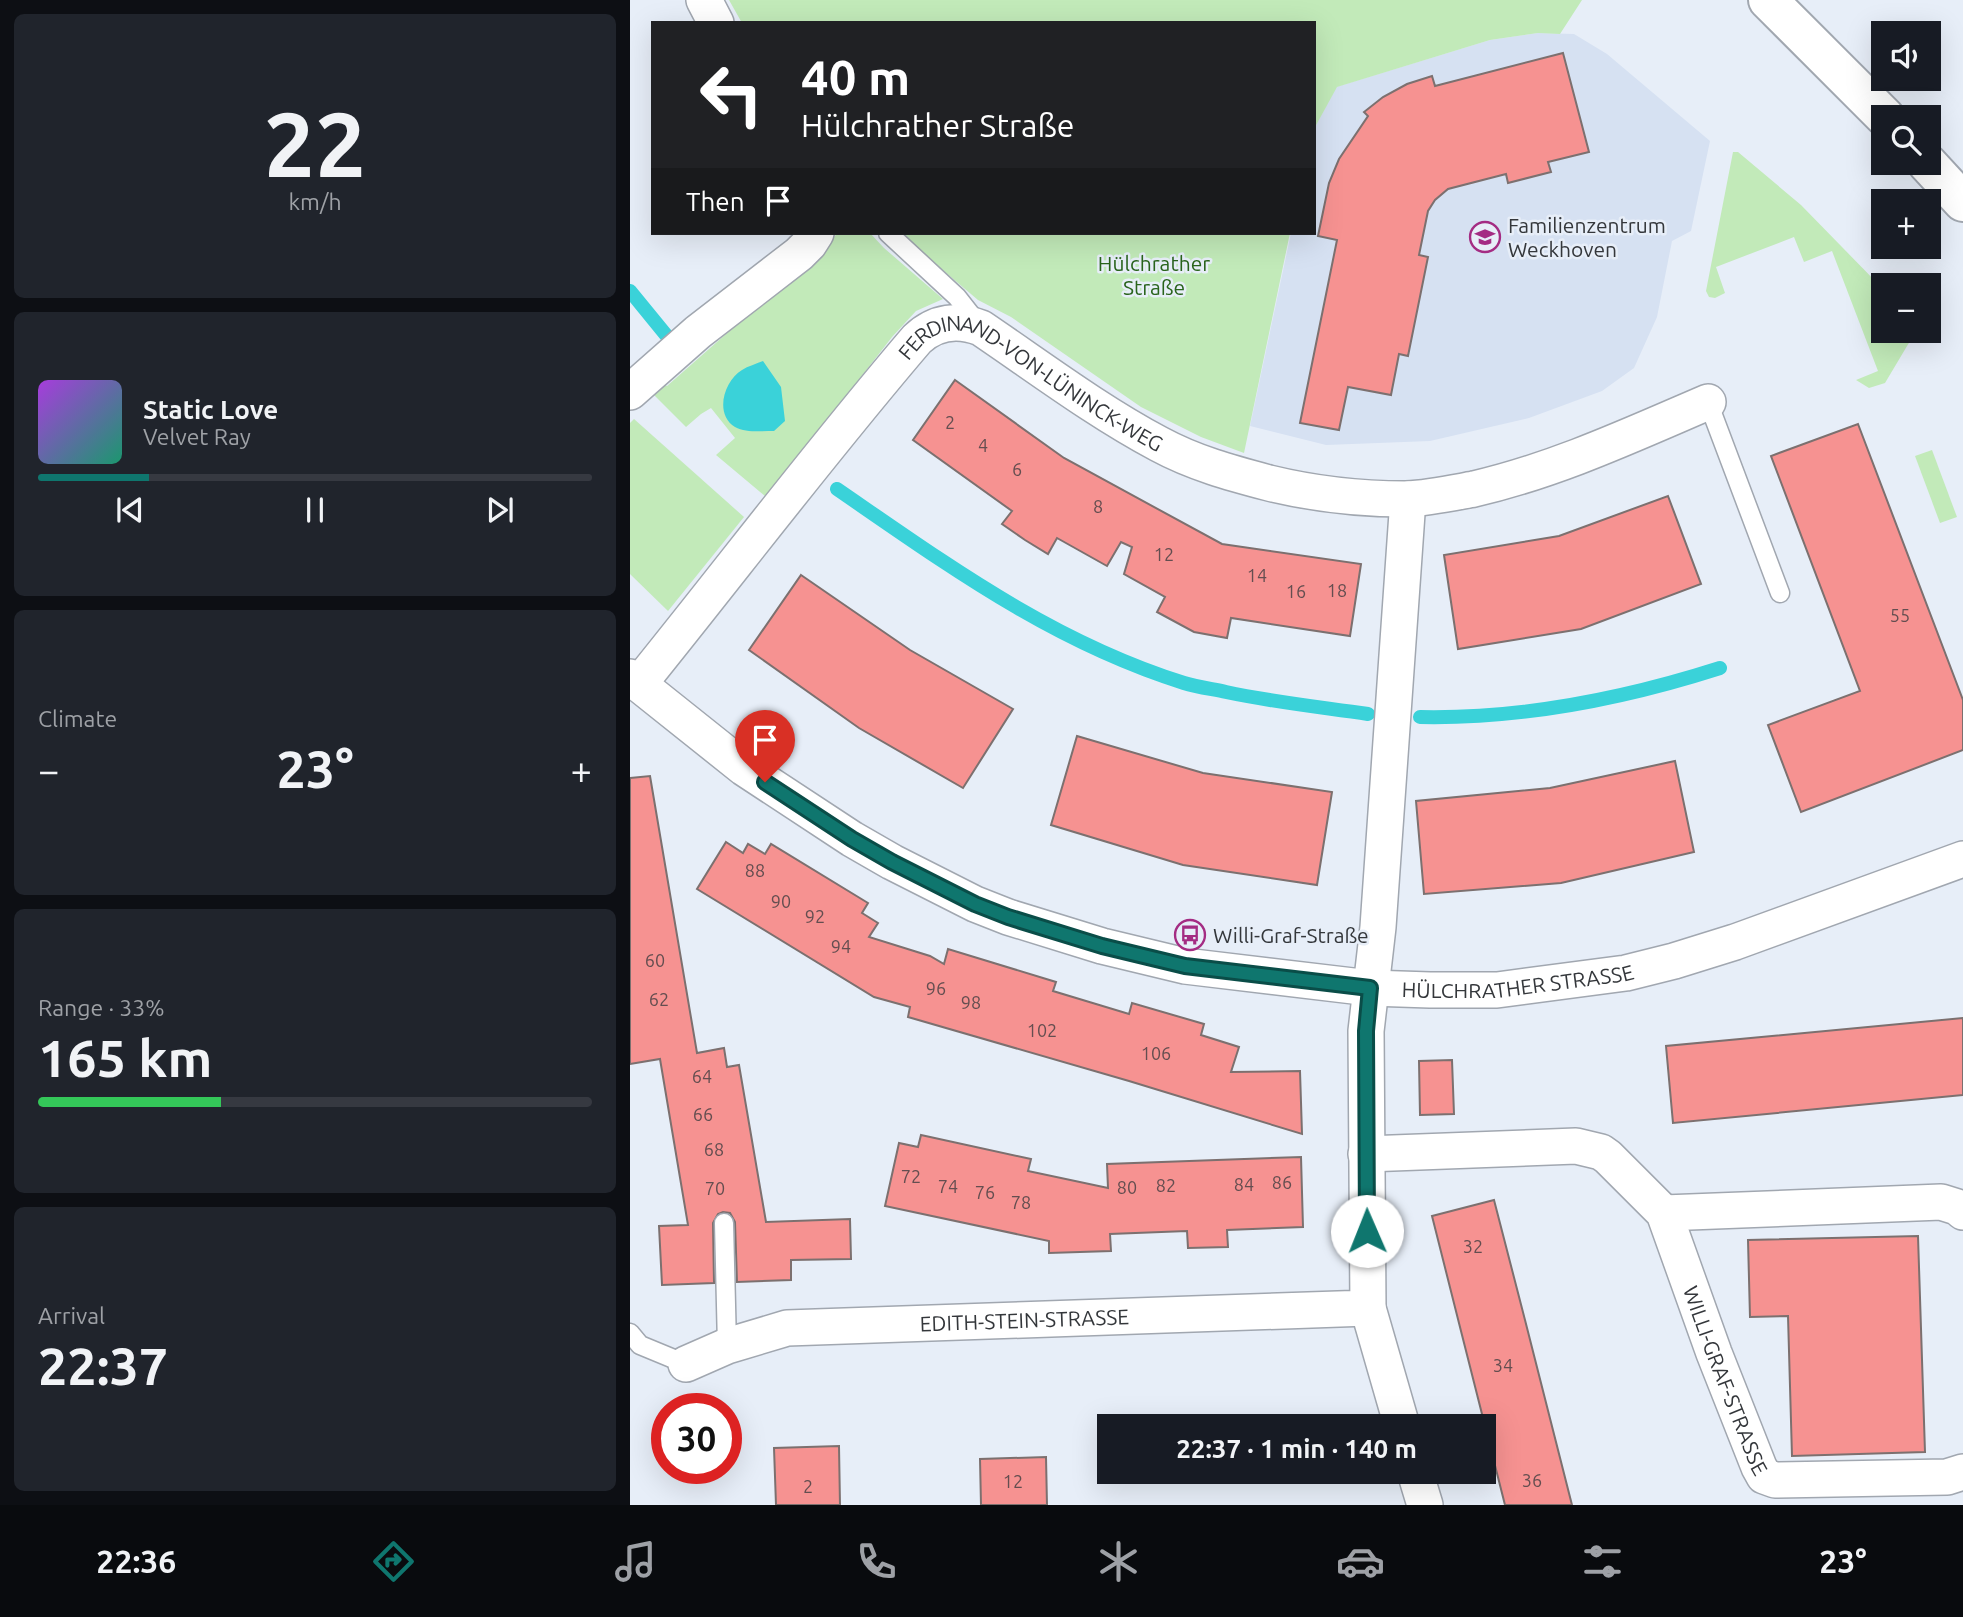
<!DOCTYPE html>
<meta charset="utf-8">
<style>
:root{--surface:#171b24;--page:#20242c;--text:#f1f3f6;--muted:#9ea1a6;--line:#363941;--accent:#0f766e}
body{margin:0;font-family:Ubuntu,sans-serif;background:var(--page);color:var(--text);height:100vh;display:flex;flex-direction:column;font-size:26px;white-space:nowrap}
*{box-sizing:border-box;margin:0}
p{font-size:23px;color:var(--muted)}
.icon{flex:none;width:38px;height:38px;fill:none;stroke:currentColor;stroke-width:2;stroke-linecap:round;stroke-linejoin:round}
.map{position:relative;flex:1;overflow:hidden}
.side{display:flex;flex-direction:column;gap:14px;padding:14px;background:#0d0f14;width:630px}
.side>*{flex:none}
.banner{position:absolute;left:21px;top:21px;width:665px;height:214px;border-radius:0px;box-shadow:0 7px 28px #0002;background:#202124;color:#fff;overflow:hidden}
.tools{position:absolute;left:1241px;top:21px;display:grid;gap:14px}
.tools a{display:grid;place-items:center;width:70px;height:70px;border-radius:0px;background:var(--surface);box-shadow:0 7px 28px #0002;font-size:35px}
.speed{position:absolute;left:21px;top:1393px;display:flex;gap:14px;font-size:35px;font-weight:700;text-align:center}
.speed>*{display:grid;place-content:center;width:91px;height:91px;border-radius:50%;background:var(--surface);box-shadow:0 7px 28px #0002;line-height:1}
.speed .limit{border:10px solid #d22;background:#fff;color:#111}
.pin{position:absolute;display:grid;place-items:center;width:60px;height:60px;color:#fff;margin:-72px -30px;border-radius:50% 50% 50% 0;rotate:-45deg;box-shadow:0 0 7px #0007}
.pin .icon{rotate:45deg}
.me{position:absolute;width:77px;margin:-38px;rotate:359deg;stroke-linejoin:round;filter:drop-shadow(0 0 5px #0008)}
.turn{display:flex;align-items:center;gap:24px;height:147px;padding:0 35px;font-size:32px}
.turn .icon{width:91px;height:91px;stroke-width:2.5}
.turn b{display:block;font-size:49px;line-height:60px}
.then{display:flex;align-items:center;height:66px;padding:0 35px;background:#0003;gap:14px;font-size:26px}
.big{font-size:52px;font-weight:700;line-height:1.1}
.side .card{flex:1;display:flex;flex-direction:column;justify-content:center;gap:10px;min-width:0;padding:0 24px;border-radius:10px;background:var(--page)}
.side .dial{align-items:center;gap:0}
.dial b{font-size:91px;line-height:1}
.song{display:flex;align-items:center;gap:21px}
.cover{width:84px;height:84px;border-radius:10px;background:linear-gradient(135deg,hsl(280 70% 55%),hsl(160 70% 35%))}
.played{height:7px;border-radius:4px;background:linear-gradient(90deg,var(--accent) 20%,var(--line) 20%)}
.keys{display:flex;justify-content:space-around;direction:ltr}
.heat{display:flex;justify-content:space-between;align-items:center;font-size:38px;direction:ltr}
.charge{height:10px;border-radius:5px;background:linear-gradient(90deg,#34c759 33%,var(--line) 0)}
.trip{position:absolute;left:467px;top:1414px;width:399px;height:70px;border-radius:0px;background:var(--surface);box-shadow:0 7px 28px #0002;font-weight:700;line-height:70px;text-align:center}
.tabs{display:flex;height:112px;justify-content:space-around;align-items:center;background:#090b0e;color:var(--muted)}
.tabs .icon{width:49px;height:49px}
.tabs .current{color:var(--accent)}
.tabs b{font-size:32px;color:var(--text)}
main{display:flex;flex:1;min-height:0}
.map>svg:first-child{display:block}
</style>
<main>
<section class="side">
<div class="card dial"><b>22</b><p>km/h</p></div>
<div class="card">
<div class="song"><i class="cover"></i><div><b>Static Love</b><p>Velvet Ray</p></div></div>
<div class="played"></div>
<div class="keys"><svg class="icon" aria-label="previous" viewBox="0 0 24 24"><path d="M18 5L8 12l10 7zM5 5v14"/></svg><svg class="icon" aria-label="pause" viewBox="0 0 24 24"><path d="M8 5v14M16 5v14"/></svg><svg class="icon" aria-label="next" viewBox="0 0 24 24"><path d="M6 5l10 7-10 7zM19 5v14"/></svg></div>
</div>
<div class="card"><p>Climate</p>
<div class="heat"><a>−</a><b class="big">23°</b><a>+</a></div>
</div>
<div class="card"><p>Range · 33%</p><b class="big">165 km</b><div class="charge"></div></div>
<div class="card"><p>Arrival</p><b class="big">22:37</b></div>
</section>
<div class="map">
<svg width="1333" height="1505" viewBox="0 0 1333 1505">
<rect width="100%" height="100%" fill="#e7eef8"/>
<path fill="#d6e1f2" d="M 908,33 L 944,34 L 977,54 L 1080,141 L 1061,231 L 1042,241 L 1027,317 L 1004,368 L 972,391 L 899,418 L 800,441 L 696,445 L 620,426 L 661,233 L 684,233 L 684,129 L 706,87 L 860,40 Z"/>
<g fill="#c2eab9">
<path d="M 99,0 L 952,0 L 930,34 L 908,33 L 860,40 L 707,87 L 684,129 L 684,23 L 112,23 Z"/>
<path d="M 1103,152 L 1108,152 L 1171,205 L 1253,289 L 1253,331 L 1286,331 L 1255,383 L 1239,388 L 1226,380 L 1248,371 L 1202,251 L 1174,262 L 1164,237 L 1086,267 L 1095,293 L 1085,298 L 1079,297 L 1076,291 Z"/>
<path d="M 207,233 L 240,233 L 254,248 L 313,299 L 286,311 L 262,337 L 148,484 L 142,502 L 86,455 L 105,438 L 81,408 L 71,414 L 56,427 L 20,391 L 30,382 L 37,386 L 138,297 L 195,251 Z"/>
<path d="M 272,233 L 660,233 L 614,453 L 571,437 L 511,407 L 381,317 L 348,300 L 289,250 Z"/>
<path d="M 4,419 L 114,517 L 38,611 L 0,574 L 0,423 Z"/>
<path d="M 1302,450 L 1327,517 L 1310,523 L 1285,456 Z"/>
</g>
<path fill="#3ad2d9" d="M 133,361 L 151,387 L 155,421 L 144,431 C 132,431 116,433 105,427 C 84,414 94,381 112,370 C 118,366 126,364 133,361 Z"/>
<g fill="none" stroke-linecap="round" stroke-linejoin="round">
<g stroke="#3ad2d9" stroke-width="14">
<path d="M 0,291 L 36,335"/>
<path d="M 207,489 C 319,566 423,642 554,683 C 567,687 582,689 596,692 C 643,702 690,707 738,714"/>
<path d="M 790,717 C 891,719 993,699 1090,668"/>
</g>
</g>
<g fill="#f69291" stroke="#7c706f" stroke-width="2">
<path d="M 933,53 L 959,152 L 918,162 L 921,172 L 878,183 L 876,174 L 818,189 L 805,200 L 798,211 L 789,255 L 798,257 L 778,356 L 769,354 L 761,395 L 718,387 L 709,430 L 670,423 L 707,240 L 688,236 L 699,183 L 709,159 L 738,116 L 734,112 L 753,97 L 777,84 L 802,76 L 805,86 Z"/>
<path d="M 325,380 L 434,458 L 592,544 L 731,564 L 720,636 L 601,618 L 597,638 L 564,632 L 527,612 L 535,597 L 494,574 L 502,547 L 491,542 L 477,566 L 427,538 L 418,554 L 395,540 L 372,524 L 382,511 L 283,440 Z"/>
<path d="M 1228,424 L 1333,700 L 1333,750 L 1171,812 L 1138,725 L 1230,691 L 1141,456 Z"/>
<path d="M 1038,496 L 1071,584 L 951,629 L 828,649 L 814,555 L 929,536 Z"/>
<path d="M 171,575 L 280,650 L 383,709 L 333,788 L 229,728 L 119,650 Z"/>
<path d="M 447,736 L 573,773 L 702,792 L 687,885 L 553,865 L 421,825 Z"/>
<path d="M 1045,761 L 1064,852 L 931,883 L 794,894 L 786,801 L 920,788 Z"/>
<path d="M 20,776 L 67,1053 L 94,1048 L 97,1067 L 109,1065 L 136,1222 L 220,1219 L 221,1259 L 161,1260 L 161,1280 L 107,1282 L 105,1222 L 100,1213 L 93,1212 L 88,1214 L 83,1223 L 84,1283 L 32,1285 L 29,1226 L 58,1225 L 30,1059 L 0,1064 L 0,778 Z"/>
<path d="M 96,842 L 113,853 L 118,844 L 135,854 L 141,844 L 238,903 L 232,913 L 248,923 L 239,937 L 300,956 L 314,964 L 318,949 L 426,982 L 423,991 L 499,1014 L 502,1003 L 574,1024 L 571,1035 L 609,1047 L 601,1072 L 670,1071 L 672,1134 L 499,1081 L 278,1017 L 280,1007 L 244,997 L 67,889 Z"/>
<path d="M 1333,1018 L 1333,1095 L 1043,1123 L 1036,1046 Z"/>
<path d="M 822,1060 L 824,1114 L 790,1115 L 789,1061 Z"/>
<path d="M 291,1135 L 401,1159 L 398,1171 L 478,1188 L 477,1164 L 671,1157 L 673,1227 L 597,1230 L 598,1247 L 558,1248 L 557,1231 L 480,1234 L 481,1251 L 419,1253 L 419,1241 L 255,1206 L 269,1143 L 288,1147 Z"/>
<path d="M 864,1200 L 895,1320 L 942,1505 L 875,1505 L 832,1335 L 802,1216 Z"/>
<path d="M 1288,1236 L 1295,1452 L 1162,1456 L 1158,1316 L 1120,1317 L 1118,1240 Z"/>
<path d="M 209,1446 L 210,1505 L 146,1505 L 144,1448 Z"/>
<path d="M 416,1457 L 417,1505 L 351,1505 L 350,1459 Z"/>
</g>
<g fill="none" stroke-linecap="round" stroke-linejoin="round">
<g stroke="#a1a7b0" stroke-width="21">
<g id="lane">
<path d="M 258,233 L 327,297 L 349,325"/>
<path d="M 1078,402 L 1150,593"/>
<path d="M 94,1223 L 97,1346"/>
<path d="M 0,1333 L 10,1345 L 56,1364"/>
</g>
</g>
<g stroke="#a1a7b0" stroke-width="38">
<g id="street">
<path d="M 74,0 L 86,23"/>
<path d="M 0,392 L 68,332 L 169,254 L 179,244 L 186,233"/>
<path id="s1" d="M 0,677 L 114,768 L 222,839 L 262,862 L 345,904 L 378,917 L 472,946 L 555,966 L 740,988 L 800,990 L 867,990 L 996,973 L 1044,961 L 1105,942 L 1333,859"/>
<path id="s2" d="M 9,684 C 102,569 191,451 287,339 C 306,321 328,319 351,328 C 410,368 467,411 529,444 C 564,463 601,473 639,483 C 684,494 730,499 776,499 C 799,498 822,493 844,489 C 926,470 1001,435 1078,402"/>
<path id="s3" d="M 736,1154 L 946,1146 L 971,1152 L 978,1157 L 1034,1213 L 1084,1353 L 1129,1467 L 1134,1476 L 1145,1480 L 1317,1477 L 1333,1472"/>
<path d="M 1034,1213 L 1311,1202 L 1327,1207 L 1333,1212"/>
<path d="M 738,1308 L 772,1426"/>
<path id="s4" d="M 56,1364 L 97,1346 L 157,1328 L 738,1308 L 736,1031 L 748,927 L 778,499"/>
<path d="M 785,1472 L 795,1505"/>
</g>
</g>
<g stroke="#a1a7b0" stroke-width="42">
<g id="secondary">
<path d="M 1138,0 L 1255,117"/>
<path d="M 1297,163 L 1333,202"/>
</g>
</g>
<use href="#lane" stroke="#fff" stroke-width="18"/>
<use href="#street" stroke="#fff" stroke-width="35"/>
<use href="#secondary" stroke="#fff" stroke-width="38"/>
</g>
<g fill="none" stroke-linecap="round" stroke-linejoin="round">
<g stroke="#0a4d48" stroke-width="18">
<path id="route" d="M 135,782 L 222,839 L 262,862 L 345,904 L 378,917 L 472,946 L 555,966 L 740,988 L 736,1031 L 737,1231"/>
</g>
<use href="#route" stroke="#0f766e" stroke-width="12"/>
</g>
<defs>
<g id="school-ring" transform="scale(1.575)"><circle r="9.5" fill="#e7eef8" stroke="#a42c83" stroke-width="1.5"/><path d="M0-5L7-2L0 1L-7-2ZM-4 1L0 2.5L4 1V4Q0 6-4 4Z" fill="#a42c83"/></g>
<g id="bus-ring" transform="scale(1.575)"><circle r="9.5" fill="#e7eef8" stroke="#a42c83" stroke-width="1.5"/><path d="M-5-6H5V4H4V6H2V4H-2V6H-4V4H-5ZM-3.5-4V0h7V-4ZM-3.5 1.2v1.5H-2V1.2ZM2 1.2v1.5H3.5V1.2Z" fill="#a42c83"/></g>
</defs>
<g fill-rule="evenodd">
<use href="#school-ring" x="855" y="237"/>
<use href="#bus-ring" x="560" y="935"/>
</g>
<g text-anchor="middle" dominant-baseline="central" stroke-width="5" stroke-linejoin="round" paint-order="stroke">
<g font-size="18" fill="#644e50">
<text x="320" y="422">2</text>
<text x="353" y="445">4</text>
<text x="387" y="469">6</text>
<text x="468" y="506">8</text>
<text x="534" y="554">12</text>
<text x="627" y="575">14</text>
<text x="707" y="590">18</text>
<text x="666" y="591">16</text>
<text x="1270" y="615">55</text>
<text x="125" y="870">88</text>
<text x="151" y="901">90</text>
<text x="185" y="916">92</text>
<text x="211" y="946">94</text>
<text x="25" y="960">60</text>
<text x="306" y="988">96</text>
<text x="29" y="999">62</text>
<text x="341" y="1002">98</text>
<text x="412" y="1030">102</text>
<text x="526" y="1053">106</text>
<text x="72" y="1076">64</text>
<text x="73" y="1114">66</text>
<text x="84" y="1149">68</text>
<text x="281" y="1176">72</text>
<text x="652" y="1182">86</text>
<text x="614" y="1184">84</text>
<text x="536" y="1185">82</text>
<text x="318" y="1186">74</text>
<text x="497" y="1187">80</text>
<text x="85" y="1188">70</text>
<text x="355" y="1192">76</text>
<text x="391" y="1202">78</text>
<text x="843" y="1246">32</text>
<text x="873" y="1365">34</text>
<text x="902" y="1480">36</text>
<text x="383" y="1481">12</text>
<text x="178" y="1486">2</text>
</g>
<g font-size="21" fill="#34373b" stroke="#e7eef8" text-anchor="start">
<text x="878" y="225">Familienzentrum<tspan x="878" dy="24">Weckhoven</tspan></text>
<text x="583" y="935">Willi-Graf-Straße</text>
</g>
<g font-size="21" fill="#29641c" stroke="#e7eef8">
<text x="524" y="263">Hülchrather<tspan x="524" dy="24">Straße</tspan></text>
</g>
<g font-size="21" fill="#34373b" stroke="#e7eef8">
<text stroke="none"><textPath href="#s2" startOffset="574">FERDINAND-VON-LÜNINCK-WEG</textPath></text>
<text stroke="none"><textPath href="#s1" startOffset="968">HÜLCHRATHER STRASSE</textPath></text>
<text stroke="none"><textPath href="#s4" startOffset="345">EDITH-STEIN-STRASSE</textPath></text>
<text stroke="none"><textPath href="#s3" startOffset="502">WILLI-GRAF-STRASSE</textPath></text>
</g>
</g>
</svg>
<div class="tools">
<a><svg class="icon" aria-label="sound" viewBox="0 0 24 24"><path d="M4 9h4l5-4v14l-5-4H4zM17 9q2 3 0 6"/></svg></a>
<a><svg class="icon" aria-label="search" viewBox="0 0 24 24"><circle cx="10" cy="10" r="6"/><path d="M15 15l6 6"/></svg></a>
<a>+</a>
<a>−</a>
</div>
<div class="speed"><div class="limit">30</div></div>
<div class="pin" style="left:135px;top:782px;background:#d93025"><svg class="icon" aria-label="arrive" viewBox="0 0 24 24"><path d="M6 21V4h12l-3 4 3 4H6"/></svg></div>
<svg class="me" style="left:737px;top:1231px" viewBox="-20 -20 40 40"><circle r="19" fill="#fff"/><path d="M0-13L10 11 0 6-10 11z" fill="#0f766e"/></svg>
<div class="trip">22:37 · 1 min · 140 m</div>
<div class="banner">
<div class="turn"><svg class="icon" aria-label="left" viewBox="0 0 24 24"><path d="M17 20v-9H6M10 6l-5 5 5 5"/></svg><div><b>40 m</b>Hülchrather Straße</div></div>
<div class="then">Then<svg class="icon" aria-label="arrive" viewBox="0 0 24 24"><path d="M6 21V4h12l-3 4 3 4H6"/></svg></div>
</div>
</div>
</main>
<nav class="tabs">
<b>22:36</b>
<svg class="icon current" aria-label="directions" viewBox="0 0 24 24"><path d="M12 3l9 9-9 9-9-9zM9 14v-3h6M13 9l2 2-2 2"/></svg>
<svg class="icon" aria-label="music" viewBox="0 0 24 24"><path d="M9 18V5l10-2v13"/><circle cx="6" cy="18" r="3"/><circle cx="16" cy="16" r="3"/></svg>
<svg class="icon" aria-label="phone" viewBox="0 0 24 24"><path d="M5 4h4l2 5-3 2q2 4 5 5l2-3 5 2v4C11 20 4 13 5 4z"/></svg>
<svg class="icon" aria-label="climate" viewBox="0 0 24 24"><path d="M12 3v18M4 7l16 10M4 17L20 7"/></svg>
<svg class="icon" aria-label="car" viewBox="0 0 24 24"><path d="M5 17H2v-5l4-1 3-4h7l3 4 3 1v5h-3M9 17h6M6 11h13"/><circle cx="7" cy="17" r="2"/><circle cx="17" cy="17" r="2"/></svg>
<svg class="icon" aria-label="filters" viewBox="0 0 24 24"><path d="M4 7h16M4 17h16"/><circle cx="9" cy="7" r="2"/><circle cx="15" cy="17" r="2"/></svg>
<b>23°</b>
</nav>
